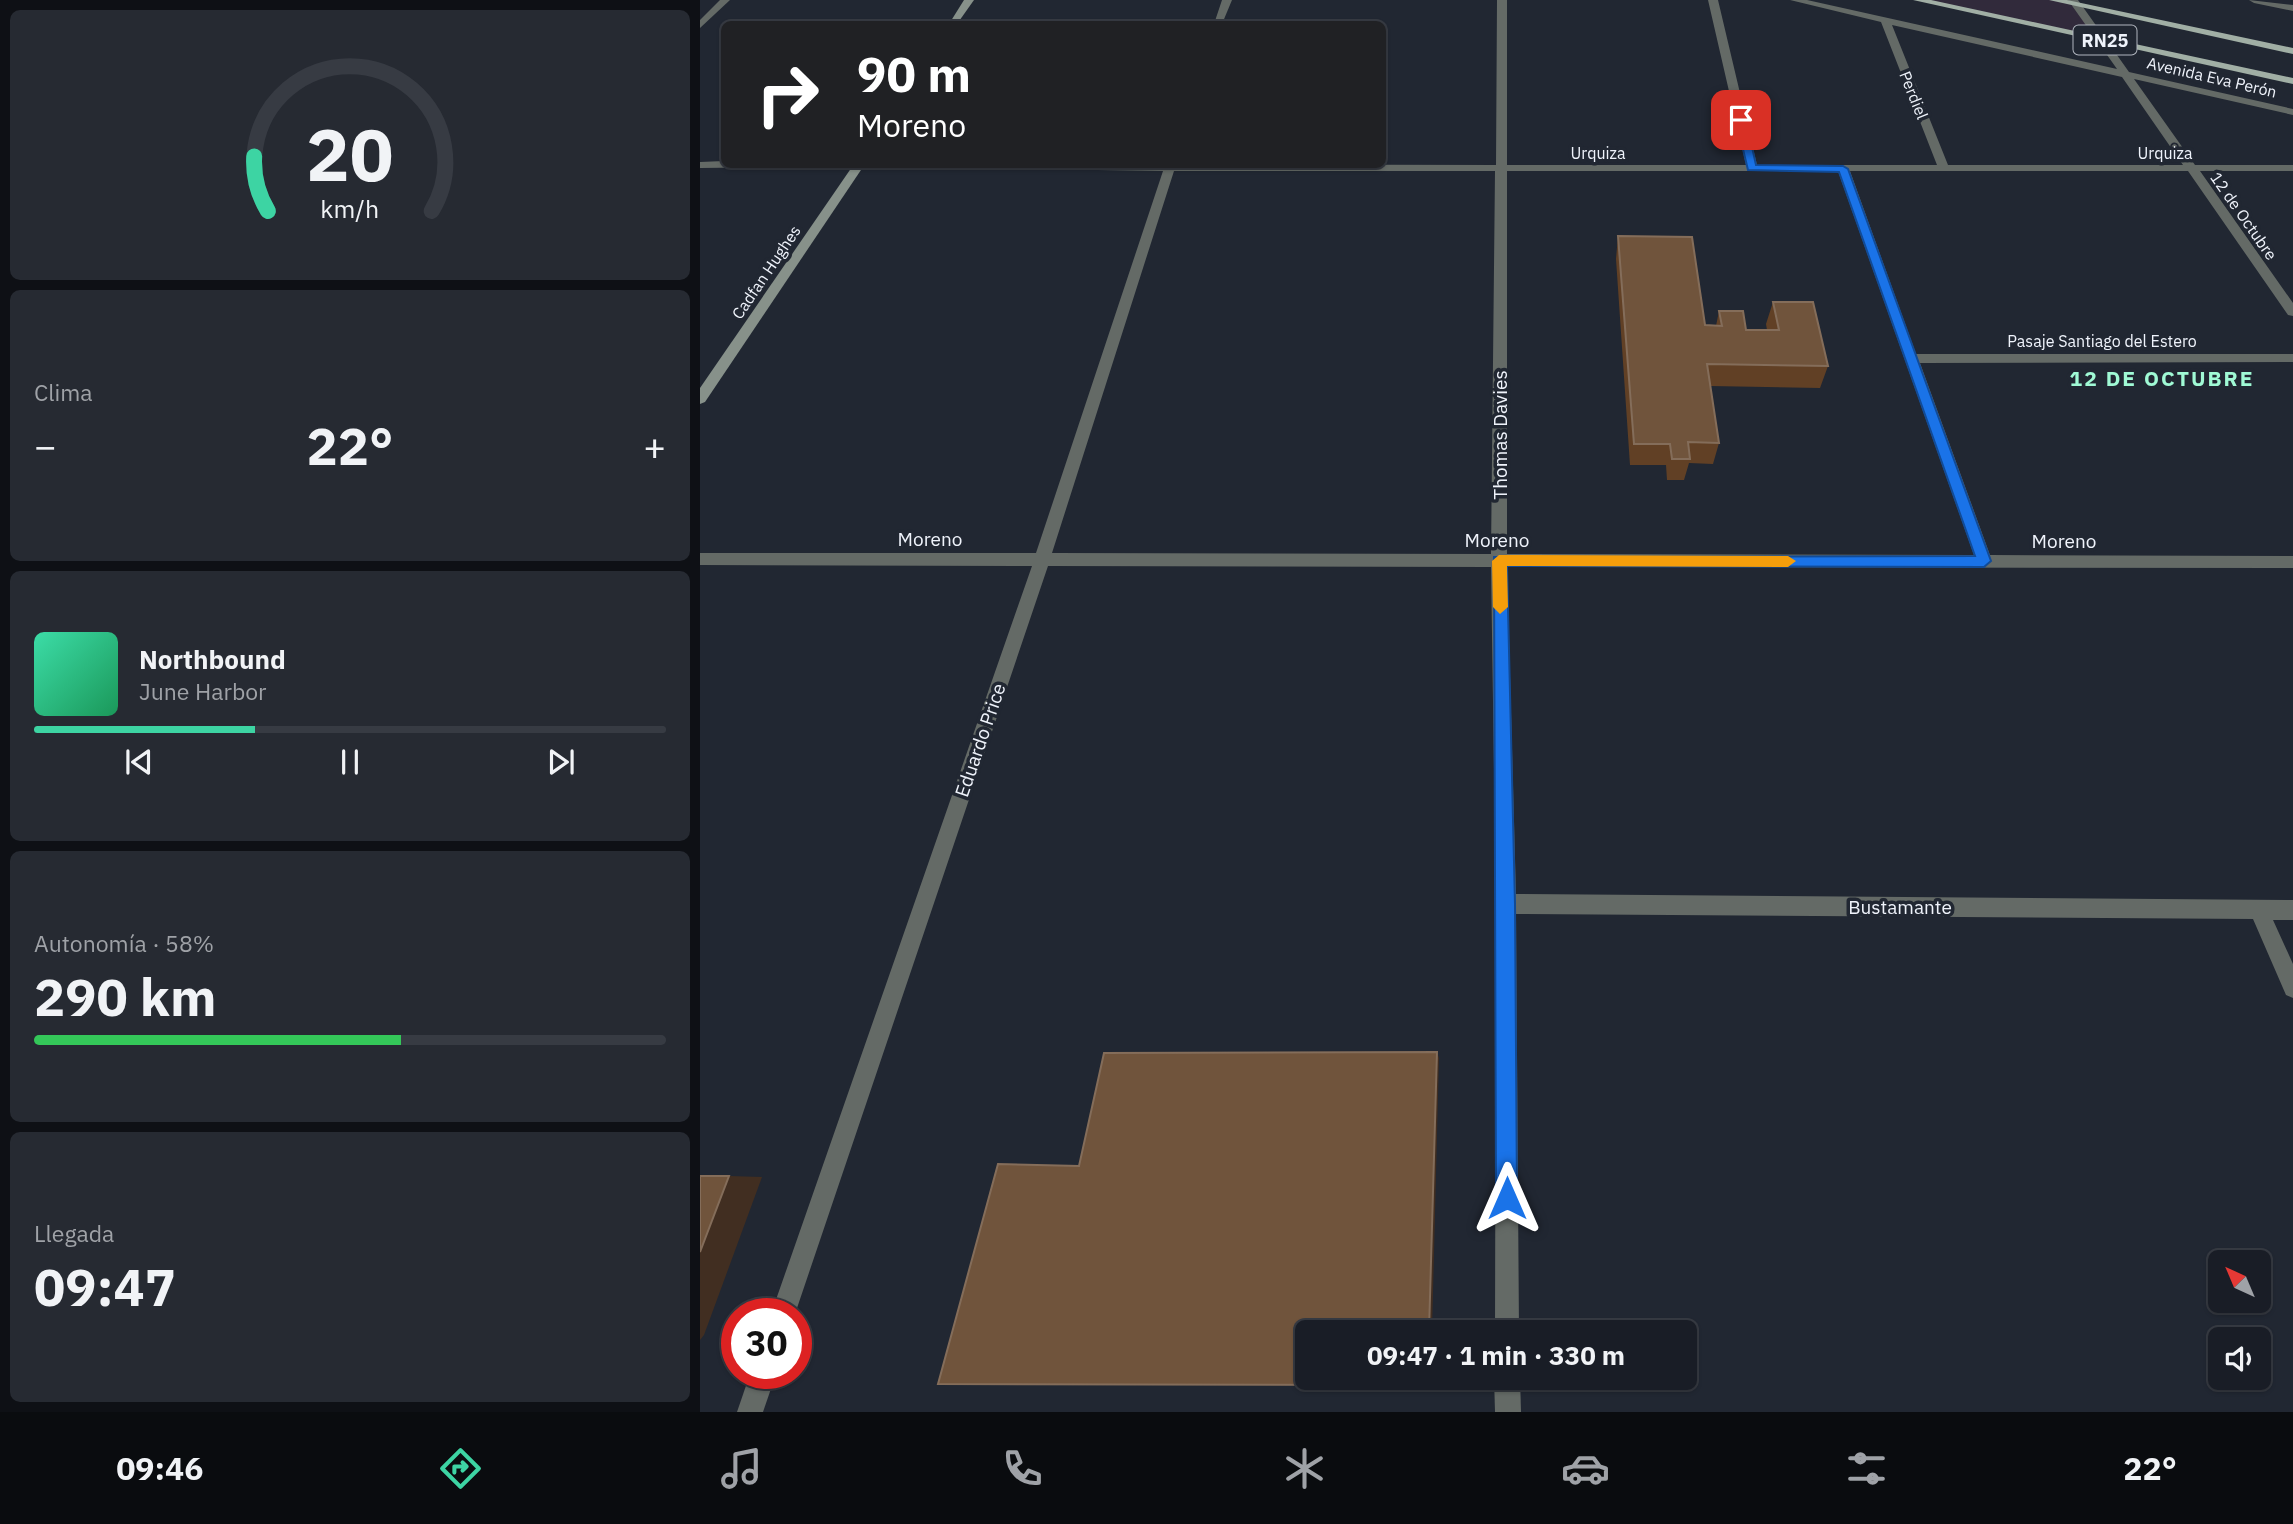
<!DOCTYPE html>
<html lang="es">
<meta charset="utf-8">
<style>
:root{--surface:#191d26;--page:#262a32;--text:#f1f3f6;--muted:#9fa2a7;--line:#373b43;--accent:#3dd4a3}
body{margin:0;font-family:"IBM Plex Sans",sans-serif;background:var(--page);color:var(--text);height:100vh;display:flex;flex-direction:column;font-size:26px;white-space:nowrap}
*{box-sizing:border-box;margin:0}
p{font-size:23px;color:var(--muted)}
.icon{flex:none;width:38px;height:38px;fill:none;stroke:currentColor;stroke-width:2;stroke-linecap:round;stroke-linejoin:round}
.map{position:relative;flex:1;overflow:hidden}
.side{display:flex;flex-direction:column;gap:10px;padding:10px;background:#0e1015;width:700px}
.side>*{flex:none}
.hud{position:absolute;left:21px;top:21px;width:665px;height:147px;border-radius:10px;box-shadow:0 2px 5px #0004,0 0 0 2px var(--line);background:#202124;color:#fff;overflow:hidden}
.needle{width:46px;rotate:316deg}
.controls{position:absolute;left:1508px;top:1250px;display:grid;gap:14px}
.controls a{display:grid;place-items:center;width:63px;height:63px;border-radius:10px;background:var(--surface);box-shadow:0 2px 5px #0004,0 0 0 2px var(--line);font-size:35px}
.speed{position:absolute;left:21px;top:1298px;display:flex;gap:14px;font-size:35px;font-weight:700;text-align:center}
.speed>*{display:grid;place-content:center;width:91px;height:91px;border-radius:50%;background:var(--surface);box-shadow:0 2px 5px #0004,0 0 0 2px var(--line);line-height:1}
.speed .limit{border:10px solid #d22;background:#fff;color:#111}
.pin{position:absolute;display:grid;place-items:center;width:60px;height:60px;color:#fff;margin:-30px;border-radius:14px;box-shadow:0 4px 10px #0006}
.me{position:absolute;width:77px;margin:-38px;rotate:0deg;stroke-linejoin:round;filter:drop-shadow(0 0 5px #0008)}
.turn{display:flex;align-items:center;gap:24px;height:147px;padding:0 21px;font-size:32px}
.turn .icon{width:91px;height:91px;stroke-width:2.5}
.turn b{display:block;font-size:49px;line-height:60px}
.big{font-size:52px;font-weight:700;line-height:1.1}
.side .card{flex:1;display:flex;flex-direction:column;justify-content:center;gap:10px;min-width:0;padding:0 24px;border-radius:10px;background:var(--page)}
.side .dial{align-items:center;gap:0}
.dial svg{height:182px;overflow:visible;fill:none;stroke:var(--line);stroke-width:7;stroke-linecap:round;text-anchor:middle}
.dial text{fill:var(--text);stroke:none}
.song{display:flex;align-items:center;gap:21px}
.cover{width:84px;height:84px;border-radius:10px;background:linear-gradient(135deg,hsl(160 70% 55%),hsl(150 70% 35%))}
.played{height:7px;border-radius:4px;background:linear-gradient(90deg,var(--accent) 35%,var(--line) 35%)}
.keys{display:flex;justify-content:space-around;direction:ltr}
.heat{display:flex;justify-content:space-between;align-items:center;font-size:38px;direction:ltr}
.charge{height:10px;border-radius:5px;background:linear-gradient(90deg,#34c759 58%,var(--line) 0)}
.trip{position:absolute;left:595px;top:1320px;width:402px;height:70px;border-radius:10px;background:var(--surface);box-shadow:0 2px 5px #0004,0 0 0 2px var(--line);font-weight:700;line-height:70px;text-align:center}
.dock{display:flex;height:112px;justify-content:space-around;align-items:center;background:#0a0c0f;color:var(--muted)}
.dock .icon{width:49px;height:49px}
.dock .current{color:var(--accent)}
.dock b{font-size:32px;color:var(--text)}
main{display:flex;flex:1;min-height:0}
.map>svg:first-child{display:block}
</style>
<main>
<section class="side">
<div class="card dial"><svg viewBox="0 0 100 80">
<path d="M14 69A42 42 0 1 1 86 69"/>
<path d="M14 69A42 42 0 0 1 8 45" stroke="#3dd4a3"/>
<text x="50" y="56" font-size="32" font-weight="700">20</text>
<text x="50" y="72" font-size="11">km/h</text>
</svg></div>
<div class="card"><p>Clima</p>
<div class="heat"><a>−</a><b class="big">22°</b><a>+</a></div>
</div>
<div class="card">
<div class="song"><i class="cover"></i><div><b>Northbound</b><p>June Harbor</p></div></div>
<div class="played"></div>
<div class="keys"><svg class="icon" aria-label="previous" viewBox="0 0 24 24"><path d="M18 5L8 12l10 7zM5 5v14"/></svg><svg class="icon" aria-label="pause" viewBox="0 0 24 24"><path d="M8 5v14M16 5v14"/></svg><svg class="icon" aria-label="next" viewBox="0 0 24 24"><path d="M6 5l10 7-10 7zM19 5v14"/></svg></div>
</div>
<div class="card"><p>Autonomía · 58%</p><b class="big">290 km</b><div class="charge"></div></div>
<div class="card"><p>Llegada</p><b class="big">09:47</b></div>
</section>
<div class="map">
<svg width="1593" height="1412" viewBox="0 0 1593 1412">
<rect width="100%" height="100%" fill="#212732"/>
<path fill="#312a3b" d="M 1221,0 L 1373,0 L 1401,39 Z"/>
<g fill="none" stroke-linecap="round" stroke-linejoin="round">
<g fill="#646a66" fill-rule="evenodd">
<path d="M 20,0 L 30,0 L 0,28 L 0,20 Z"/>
<path d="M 522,0 L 532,0 L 522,24 L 514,24 Z"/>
<path d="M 797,0 L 807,0 L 807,165 L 1046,165 L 1008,0 L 1018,0 L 1057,165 L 1237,165 L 1181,22 L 1090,0 L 1107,0 L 1417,69 L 1368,0 L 1378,0 L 1429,72 L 1593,109 L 1593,115 L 1434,79 L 1495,165 L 1593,165 L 1593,171 L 1500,171 L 1593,303 L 1593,316 L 1588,315 L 1488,171 L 1150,171 L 1216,354 L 1593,354 L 1593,362 L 1220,363 L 1290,555 L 1593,556 L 1593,568 L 807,567 L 816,894 L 1593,900 L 1593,920 L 1573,920 L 1593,964 L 1593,998 L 1586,995 L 1553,919 L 816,914 L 819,1332 L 795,1332 L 796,904 L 791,567 L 348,566 L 95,1314 L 71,1314 L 332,566 L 0,565 L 0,553 L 336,553 L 463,171 L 203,167 L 198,164 L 796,165 ZM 1192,25 L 1422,77 L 1483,165 L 1248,165 ZM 474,171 L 795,171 L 791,554 L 352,553 ZM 807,171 L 1138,171 L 1274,555 L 807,554 Z"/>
<path d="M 1549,0 L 1593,5 L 1593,11 L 1554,3 Z"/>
<path d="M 24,161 L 24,164 L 89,164 L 84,167 L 0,168 L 0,162 Z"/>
<path d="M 50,1374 L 76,1374 L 63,1412 L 37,1412 Z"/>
<path d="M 794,1377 L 820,1377 L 821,1412 L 795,1412 Z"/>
</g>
<g fill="#87918a" fill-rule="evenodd">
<path d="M 264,0 L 274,0 L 257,24 L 249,24 Z"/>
<path d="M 154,164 L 165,164 L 5,402 L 0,404 L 0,388 Z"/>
</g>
<g fill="#a1afa5" fill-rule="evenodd">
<path d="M 1213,0 L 1231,0 L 1593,78 L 1593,84 Z"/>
<path d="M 1349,0 L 1367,0 L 1593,48 L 1593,54 Z"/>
</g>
</g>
<path fill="#614025" d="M 918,236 L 1005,325 L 1016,326 L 1019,311 L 1046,330 L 1067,330 L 1066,324 L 1073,302 L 1128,366 L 1120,388 L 1010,386 L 1019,443 L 1013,464 L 989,463 L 984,480 L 967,480 L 966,465 L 930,465 L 916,259 Z"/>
<g fill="#412e21">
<path d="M 737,1052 L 739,1058 L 732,1332 L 729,1332 Z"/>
<path d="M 29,1176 L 62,1177 L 4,1335 L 0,1340 L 0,1252 Z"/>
</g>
<g fill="#70543c" stroke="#846d5a" stroke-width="2">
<path d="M 918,236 L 992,237 L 1005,325 L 1022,326 L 1019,311 L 1043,311 L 1046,330 L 1079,330 L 1073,302 L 1113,302 L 1128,366 L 1007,364 L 1019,443 L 988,442 L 990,459 L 972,459 L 970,444 L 934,444 Z"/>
<path d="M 737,1052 L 729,1332 L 607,1332 L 607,1377 L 699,1377 L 693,1385 L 238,1384 L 298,1164 L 379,1166 L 404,1053 Z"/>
<path d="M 0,1176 L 29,1176 L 0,1252 Z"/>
</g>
<path fill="#1a73e8" stroke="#114b97" stroke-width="2" d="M 1041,117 L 1046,120 L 1056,165 L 1143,166 L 1148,169 L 1291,561 L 1284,567 L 807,566 L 815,904 L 817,1198 L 814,1206 L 807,1209 L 799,1206 L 796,1198 L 794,557 L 1275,556 L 1139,172 L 1048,170 L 1036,120 Z"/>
<path fill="#f59e0b" d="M 799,555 L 1088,556 L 1096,561 L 1088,567 L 807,566 L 808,607 L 800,614 L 793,607 L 792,561 Z"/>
<g text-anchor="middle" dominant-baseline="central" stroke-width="7" stroke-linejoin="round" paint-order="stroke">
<g font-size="16" fill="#eff3fb" stroke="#212732">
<text transform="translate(1512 77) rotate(13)">Avenida Eva Perón</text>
<text transform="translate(1214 95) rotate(68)">Perdiel</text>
<text x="898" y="153">Urquiza</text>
<text x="1465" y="153">Urquiza</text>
<text transform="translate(1544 216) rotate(55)">12 de Octubre</text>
<text transform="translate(66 272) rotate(-56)">Cadfan Hughes</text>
<text x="1402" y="341">Pasaje Santiago del Estero</text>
</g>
<rect fill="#212732" stroke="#b1b6bf" stroke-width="2" x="1373.5" y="25.5" width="63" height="29" rx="5"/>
<g font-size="18" font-weight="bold" fill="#eff3fb">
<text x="1405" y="40">RN25</text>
</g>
<g font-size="19" fill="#eff3fb" stroke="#212732">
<text transform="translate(800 435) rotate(-90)">Thomas Davies</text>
<text x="230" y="539">Moreno</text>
<text x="797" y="540">Moreno</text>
<text x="1364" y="541">Moreno</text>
<text transform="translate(280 740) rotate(-71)">Eduardo Price</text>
<text x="1200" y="907">Bustamante</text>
</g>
<g font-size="21" font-weight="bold" letter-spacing="2" fill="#a0fad5" stroke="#212732">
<text x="1462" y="378">12 DE OCTUBRE</text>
</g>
</g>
</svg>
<div class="controls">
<a><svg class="needle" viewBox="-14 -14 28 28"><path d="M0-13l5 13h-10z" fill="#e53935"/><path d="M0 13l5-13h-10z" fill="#9fa2a7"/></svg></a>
<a><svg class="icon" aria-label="sound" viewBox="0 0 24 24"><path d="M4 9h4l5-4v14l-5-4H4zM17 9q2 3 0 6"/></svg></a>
</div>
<div class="speed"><div class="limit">30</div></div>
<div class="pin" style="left:1041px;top:120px;background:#d93025"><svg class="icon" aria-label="arrive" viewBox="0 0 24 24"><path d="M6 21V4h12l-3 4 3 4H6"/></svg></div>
<svg class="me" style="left:807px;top:1198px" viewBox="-20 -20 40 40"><path d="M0-17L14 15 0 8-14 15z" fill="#1a73e8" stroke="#fff" stroke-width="4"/></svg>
<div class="trip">09:47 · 1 min · 330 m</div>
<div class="hud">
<div class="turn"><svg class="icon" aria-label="right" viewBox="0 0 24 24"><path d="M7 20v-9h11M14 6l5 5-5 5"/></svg><div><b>90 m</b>Moreno</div></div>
</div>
</div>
</main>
<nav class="dock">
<b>09:46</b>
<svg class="icon current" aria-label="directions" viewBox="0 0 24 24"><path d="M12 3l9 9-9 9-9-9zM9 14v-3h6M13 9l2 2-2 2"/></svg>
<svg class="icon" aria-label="music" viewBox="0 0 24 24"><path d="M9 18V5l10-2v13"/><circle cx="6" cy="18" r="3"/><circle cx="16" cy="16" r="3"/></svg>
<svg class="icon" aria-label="phone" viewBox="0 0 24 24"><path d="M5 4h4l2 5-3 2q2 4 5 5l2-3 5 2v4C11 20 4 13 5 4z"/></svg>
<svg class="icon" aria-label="climate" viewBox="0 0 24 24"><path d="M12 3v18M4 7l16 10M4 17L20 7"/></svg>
<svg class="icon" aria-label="car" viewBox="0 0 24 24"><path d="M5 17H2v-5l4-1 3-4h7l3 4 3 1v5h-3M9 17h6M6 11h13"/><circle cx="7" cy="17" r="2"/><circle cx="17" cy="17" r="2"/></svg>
<svg class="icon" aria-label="filters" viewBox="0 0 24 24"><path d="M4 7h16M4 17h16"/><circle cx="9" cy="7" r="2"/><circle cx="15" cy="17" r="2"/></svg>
<b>22°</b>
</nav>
